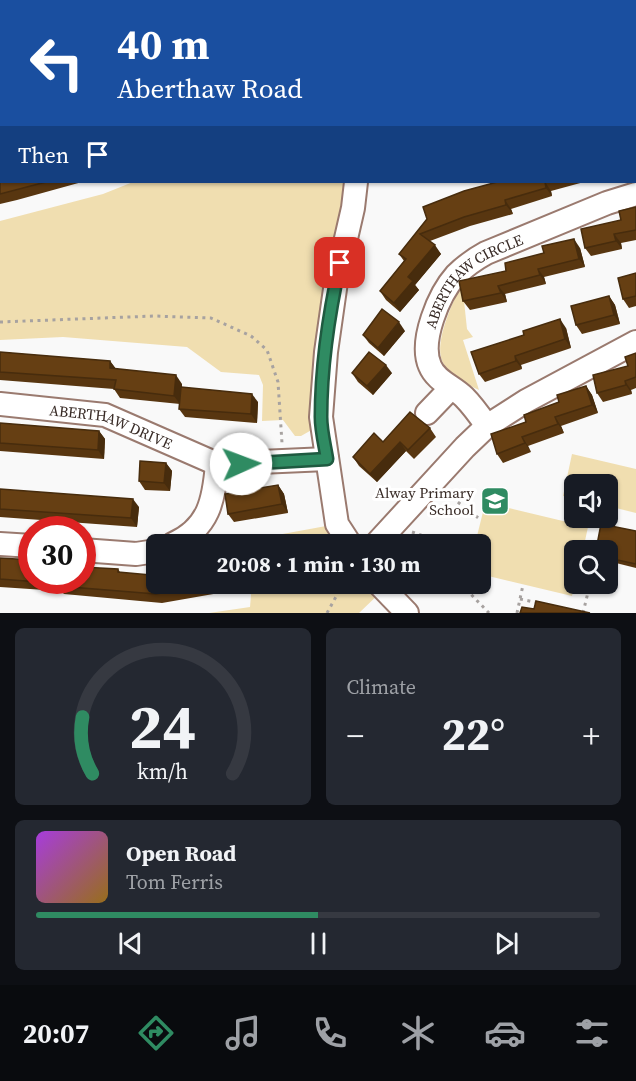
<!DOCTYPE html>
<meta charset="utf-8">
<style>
:root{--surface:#171b24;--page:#242831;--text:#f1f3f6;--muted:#9ea1a6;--line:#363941;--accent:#2f8b62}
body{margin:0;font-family:"Source Serif 4",serif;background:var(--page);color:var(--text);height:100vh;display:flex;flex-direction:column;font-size:22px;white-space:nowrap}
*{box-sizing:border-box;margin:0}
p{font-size:20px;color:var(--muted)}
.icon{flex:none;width:33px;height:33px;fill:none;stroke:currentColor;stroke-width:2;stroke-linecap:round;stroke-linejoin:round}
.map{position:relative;height:613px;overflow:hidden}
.details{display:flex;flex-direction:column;gap:15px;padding:15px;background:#0d0f14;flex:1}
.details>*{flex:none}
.top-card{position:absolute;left:0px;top:0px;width:636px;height:183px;box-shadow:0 2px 4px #0004;background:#1a4fa0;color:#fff;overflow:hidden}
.fabs{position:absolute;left:564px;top:474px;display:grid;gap:12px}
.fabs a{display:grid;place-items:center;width:54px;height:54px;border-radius:9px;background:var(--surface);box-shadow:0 2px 4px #0004;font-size:30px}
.speed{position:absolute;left:18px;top:516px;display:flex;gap:12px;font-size:30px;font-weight:700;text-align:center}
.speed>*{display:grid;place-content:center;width:78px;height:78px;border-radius:50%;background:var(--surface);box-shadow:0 2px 4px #0004;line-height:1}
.speed .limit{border:9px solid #d22;background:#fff;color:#111}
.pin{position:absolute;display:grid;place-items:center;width:51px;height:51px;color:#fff;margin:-26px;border-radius:12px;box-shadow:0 3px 9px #0006}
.me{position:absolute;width:66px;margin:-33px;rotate:88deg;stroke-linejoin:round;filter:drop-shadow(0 0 4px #0008)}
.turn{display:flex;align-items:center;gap:21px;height:126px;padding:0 18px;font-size:27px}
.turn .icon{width:78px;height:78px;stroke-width:2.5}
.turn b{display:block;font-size:42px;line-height:51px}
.then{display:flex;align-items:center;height:57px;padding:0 18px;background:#0003;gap:12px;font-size:22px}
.big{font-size:45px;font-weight:700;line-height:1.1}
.details .widget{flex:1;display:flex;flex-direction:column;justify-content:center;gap:9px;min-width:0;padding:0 21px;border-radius:9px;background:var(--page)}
.details .dial{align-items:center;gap:0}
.dial svg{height:156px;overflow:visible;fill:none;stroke:var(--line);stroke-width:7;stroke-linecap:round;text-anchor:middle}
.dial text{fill:var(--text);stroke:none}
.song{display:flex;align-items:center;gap:18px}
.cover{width:72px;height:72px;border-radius:9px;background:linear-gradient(135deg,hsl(280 70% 55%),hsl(40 70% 35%))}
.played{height:6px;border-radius:3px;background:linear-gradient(90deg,var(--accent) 50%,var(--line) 50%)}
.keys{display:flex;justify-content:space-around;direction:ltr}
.heat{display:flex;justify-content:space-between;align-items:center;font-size:33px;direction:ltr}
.details .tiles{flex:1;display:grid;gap:15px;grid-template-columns:1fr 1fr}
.widget:last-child{grid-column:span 2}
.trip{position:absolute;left:146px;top:534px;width:345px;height:60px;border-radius:9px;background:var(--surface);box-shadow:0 2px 4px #0004;font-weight:700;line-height:60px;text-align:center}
.tab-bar{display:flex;height:96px;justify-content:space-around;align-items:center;background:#090b0e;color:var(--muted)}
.tab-bar .icon{width:42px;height:42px}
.tab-bar .on{color:var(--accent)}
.tab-bar b{font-size:27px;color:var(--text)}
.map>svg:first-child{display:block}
</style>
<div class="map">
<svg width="636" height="613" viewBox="0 0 636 613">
<rect width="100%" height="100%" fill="#f9f9f9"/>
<g fill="#f0deb0">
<path d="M 133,182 L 356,182 L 322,424 L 301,436 L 295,436 L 283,420 L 262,421 L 263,385 L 259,375 L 221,372 L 187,347 L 63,337 L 0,340 L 0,221 L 103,194 Z"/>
<path d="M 462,282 L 467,329 L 473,337 L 463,340 L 479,390 C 468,385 453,376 445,366 C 430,347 454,301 462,282 Z"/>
<path d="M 572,454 L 636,469 L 636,513 L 608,506 L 608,484 L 574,484 L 574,498 L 563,496 Z"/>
<path d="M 496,505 L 588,527 L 583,550 L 574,550 L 575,584 L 572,596 L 480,574 L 480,544 L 475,544 L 483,512 Z"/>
<path d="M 337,524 L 350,544 L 239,544 L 239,542 Z"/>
<path d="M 248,584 L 379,584 L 384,589 L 359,613 L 209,613 L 250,607 L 251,595 Z"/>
</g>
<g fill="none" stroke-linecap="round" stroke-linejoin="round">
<g stroke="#9a7a6f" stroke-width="26">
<g id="minor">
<path d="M 209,0 L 209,2"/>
<path d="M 372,2 L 372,0"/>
<path d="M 634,44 L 636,43"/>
<path d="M 0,89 L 2,88"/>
<path d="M 0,169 L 2,169"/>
<path id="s1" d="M 0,404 L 105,415 L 217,464 L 327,459"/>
<path d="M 427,413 L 451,388"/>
<path id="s2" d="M 487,426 C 480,416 473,406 464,397 C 453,386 436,381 430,366 C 419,341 439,294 456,275 C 465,266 475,259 486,253 L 607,203 L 636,194"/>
<path d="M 0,544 L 32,546"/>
<path d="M 173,544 C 209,528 214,500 217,464"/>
<path d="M 350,544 L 337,524 L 321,417 L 326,352 L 336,282 L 353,208 L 356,182"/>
<path d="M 376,544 L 465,447 L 487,426 L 526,401 L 636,342"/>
<path d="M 82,550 L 136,554 L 156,551"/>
<path d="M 379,584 L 407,613"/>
</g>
</g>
<g stroke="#a7a2a0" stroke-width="3" stroke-dasharray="3 4.5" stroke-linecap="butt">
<path d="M 0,322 L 154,316 L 211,318 L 251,336 L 267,350 L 278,382 L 282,443"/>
<path d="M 446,493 L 481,520"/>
<path d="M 603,525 L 605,518"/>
<path d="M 412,532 L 447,544"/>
<path d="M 461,584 L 489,613"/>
<path d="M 520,599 L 539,603"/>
<path d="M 327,613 L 343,584"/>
<path d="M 517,613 L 523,585"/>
<path d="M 583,613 L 590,584"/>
</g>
<use href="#minor" stroke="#fff" stroke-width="22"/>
</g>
<g fill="#583610">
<path d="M 81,0 L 147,0 L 148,2 L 76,2 Z"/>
<path d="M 636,0 L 636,20 L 634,21 L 634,2 Z"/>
<path d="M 2,23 L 2,55 L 0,56 L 0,24 Z"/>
<path d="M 636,55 L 636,87 L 634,87 L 634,56 Z"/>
<rect x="0" y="106" width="2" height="31"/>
<rect x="634" y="132" width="2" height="35"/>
<path d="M 0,174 L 2,182 L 82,182 L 17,200 L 0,204 Z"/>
<path d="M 497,182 L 584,182 L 551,191 L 552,196 L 511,209 L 513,214 L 470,226 L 430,241 L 441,254 L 415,285 L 419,290 L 400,312 L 386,300 L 380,291 L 404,261 L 399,254 L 427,219 Z"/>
<path d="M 636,207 L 636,240 L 621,243 L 622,249 L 591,256 L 585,248 L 621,220 Z"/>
<path d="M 580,248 L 585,267 L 544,277 L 546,284 L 505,294 L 507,302 L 470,310 L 463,301 L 506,271 Z"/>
<path d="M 636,273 L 636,306 L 629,308 L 623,299 Z"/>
<path d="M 609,296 L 615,305 L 620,324 L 582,334 L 576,325 Z"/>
<path d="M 566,328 L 571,348 L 521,365 L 522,369 L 485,382 L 479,374 Z"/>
<path d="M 405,331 L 384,356 L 369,343 L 363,335 Z"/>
<path d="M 0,352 L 110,361 L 116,369 L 182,384 L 182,387 L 258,402 L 257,423 L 185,417 L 179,409 L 180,404 L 120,398 L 114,389 L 0,380 Z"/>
<path d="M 636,353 L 636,388 L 631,390 L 632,394 L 603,402 L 597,393 L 628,366 Z"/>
<path d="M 352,373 L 392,373 L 373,395 L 358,382 Z"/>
<path d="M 586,386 L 592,395 L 598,413 L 561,426 L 564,433 L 528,446 L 531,452 L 503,463 L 497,454 L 526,422 Z"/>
<path d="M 0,423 L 99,431 L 105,439 L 104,459 L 0,451 Z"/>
<path d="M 430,428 L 436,437 L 414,459 L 406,451 L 377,482 L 359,466 L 353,457 L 383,442 Z"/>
<path d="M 166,463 L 172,471 L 170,491 L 145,490 L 139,481 Z"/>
<path d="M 278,485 L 284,494 L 288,513 L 234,522 L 228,514 Z"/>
<path d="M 0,489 L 139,507 L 137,527 L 0,517 Z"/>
<path d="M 636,531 L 636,568 L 608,561 L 608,550 Z"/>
<path d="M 0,558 L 32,580 L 118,569 L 120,572 L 156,584 L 241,584 L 242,589 L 162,603 L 64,594 L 62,592 L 45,590 L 0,587 Z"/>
</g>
<g fill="#472c0d">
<path d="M 545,182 L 551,191 L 552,196 L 546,188 Z"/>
<path d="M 505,200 L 511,209 L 513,214 L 506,205 Z"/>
<path d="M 614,234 L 621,243 L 622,249 L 616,241 Z"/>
<path d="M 574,239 L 580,248 L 585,267 L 579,259 Z"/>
<path d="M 435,245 L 441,254 L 415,285 L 419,290 L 400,312 L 394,303 L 408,277 Z"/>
<path d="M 538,269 L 544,277 L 546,284 L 540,275 Z"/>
<path d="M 498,286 L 505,294 L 507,302 L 501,293 Z"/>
<path d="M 609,296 L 615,305 L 620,324 L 614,315 Z"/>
<path d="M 560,319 L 566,328 L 571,348 L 565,339 Z"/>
<path d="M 399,322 L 405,331 L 384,356 L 378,348 Z"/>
<path d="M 515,356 L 521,365 L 522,369 L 516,361 Z"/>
<path d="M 110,361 L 116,369 L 110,368 Z"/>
<path d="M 386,365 L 392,373 L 373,395 L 367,386 Z"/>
<path d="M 176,375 L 182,384 L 180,404 L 174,396 Z"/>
<path d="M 625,381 L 631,390 L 632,394 L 626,385 Z"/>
<path d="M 586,386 L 592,395 L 598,413 L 592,405 Z"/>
<path d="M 252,394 L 258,402 L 257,423 L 251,414 Z"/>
<path d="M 555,417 L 561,426 L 564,433 L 558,424 Z"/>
<path d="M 99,431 L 105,439 L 104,459 L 98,450 Z"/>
<path d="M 522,437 L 528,446 L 531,452 L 525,443 Z"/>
<path d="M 400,442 L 406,451 L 377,482 L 370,474 Z"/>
<path d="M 166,463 L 172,471 L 170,491 L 164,483 Z"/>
<path d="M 278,485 L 284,494 L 288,513 L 282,504 Z"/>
<path d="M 133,499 L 139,507 L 137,527 L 131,518 Z"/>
</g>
<g fill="#663f13" stroke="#472c0d" stroke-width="1.5">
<path d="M 81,0 L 135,0 L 132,2 L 76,2 Z"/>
<path d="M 386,0 L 426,0 L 426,2 L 380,2 Z"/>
<path d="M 591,0 L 636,0 L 636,7 L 634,7 L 634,2 L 586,2 Z"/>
<path d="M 2,23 L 2,45 L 0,45 L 0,24 Z"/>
<path d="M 636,55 L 636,76 L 634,77 L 634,56 Z"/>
<path d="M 0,106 L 2,106 L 2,126 L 0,127 Z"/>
<path d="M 634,132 L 636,132 L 636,156 L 634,157 Z"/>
<path d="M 2,173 L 2,182 L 46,182 L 0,194 L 0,174 Z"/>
<path d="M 497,182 L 547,182 L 545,182 L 546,188 L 505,200 L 506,205 L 464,217 L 420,234 L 435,245 L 408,277 L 413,281 L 394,303 L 380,291 L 406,259 L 399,254 L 427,219 L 423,207 L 464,191 Z"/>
<path d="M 636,207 L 636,230 L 614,234 L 616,241 L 585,248 L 581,229 L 621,220 L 619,211 Z"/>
<path d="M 574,239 L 579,259 L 538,269 L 540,275 L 498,286 L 501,293 L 463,301 L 459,281 L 506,271 L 505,263 L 544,253 L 542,246 Z"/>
<path d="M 636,273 L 636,296 L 623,299 L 618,278 Z"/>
<path d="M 609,296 L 614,315 L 576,325 L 571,306 Z"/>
<path d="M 382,309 L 399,322 L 378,348 L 363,335 Z"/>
<path d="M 560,319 L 565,339 L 515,356 L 516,361 L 479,374 L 471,352 L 524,335 L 523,331 Z"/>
<path d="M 0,352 L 110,361 L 110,368 L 176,375 L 174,396 L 114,389 L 116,380 L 0,372 Z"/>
<path d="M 369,352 L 386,365 L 367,386 L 352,373 Z"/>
<path d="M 636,353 L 636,377 L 625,381 L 626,385 L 597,393 L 593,375 L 628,366 L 625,357 Z"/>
<path d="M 586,386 L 592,405 L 555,417 L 558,424 L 522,437 L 525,443 L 497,454 L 491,434 L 526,422 L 524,415 L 559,402 L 557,395 Z"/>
<path d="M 181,387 L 252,394 L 251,414 L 179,409 Z"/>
<path d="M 410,412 L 430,428 L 408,450 L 400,442 L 370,474 L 353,457 L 374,433 L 383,442 Z"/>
<path d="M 0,423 L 99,431 L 98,450 L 0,443 Z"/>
<path d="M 140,461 L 166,463 L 164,483 L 139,481 Z"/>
<path d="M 278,485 L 282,504 L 228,514 L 225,494 Z"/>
<path d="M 0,489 L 133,499 L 131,518 L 0,509 Z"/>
<path d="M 601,524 L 636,531 L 636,564 L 608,558 L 608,550 L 596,550 Z"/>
<path d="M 0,558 L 32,560 L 32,580 L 82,580 L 82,567 L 118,569 L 118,572 L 151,575 L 156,574 L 156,584 L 216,584 L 156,594 L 58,586 L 58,583 L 39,582 L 0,579 Z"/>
<path d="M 536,601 L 590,613 L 520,613 L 522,607 L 534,609 Z"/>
</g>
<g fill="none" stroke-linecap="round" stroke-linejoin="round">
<g stroke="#1f5a40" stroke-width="15">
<path id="route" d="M 241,464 L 327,459 C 325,446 321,431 321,417 C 321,366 329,313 340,263"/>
</g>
<use href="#route" stroke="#2f8b62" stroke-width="10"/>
</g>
<defs>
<g id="school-square" transform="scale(1.5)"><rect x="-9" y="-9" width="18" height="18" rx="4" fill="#2f8b62" stroke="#fff"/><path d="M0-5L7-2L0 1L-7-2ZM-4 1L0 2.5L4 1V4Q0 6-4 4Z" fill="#fff"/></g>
</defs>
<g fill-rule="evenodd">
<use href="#school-square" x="495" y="501"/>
</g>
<g text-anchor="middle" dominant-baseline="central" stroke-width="6" stroke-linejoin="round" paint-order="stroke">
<g font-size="15" fill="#382b26" stroke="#fff">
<text stroke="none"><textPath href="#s2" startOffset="190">ABERTHAW CIRCLE</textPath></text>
<text stroke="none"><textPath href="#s1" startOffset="114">ABERTHAW DRIVE</textPath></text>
</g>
<g font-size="15" fill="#382b26" stroke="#fff" text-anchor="end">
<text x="474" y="492">Alway Primary<tspan x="474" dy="17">School</tspan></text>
</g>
</g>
</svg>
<div class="fabs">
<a><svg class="icon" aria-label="sound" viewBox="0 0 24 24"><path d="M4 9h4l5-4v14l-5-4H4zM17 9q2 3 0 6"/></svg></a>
<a><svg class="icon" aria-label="search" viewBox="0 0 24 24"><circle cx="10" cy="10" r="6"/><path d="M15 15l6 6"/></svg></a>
</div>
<div class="speed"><div class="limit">30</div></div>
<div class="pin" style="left:340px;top:263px;background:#d93025"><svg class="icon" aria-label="arrive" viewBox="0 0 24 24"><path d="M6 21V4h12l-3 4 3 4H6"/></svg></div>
<svg class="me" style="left:241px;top:464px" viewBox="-20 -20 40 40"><circle r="19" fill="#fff"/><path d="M0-13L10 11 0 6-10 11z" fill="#2f8b62"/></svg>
<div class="trip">20:08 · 1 min · 130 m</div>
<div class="top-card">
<div class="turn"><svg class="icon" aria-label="left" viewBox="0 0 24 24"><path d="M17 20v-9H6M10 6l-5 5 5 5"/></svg><div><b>40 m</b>Aberthaw Road</div></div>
<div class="then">Then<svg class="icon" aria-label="arrive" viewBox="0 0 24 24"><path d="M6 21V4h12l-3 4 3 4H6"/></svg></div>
</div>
</div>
<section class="details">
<div class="tiles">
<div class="widget dial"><svg viewBox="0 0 100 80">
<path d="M14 69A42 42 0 1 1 86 69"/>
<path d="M14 69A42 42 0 0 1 9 40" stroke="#2f8b62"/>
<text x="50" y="56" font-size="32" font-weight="700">24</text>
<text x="50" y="72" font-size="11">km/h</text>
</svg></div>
<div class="widget"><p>Climate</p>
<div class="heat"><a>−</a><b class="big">22°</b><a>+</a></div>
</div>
<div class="widget">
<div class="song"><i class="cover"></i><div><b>Open Road</b><p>Tom Ferris</p></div></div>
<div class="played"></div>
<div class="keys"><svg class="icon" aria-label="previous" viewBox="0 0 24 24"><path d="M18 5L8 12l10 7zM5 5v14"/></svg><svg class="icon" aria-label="pause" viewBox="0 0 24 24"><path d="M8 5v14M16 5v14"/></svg><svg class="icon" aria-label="next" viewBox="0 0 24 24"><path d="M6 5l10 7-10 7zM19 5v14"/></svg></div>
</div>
</div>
</section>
<nav class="tab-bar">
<b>20:07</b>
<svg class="icon on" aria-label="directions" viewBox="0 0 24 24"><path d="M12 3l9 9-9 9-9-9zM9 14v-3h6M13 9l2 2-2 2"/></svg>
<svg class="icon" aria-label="music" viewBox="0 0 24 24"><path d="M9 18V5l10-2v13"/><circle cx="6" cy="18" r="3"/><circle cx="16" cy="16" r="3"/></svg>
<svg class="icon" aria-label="phone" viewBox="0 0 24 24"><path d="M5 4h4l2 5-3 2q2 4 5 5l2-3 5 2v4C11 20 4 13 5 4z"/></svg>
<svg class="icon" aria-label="climate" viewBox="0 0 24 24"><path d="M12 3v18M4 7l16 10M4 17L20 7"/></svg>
<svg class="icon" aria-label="car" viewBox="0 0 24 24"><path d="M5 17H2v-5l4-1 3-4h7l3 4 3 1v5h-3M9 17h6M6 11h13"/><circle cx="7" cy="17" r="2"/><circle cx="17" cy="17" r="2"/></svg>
<svg class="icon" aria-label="filters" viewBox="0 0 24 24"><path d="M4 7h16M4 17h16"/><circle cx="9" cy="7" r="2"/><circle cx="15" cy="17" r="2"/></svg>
</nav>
